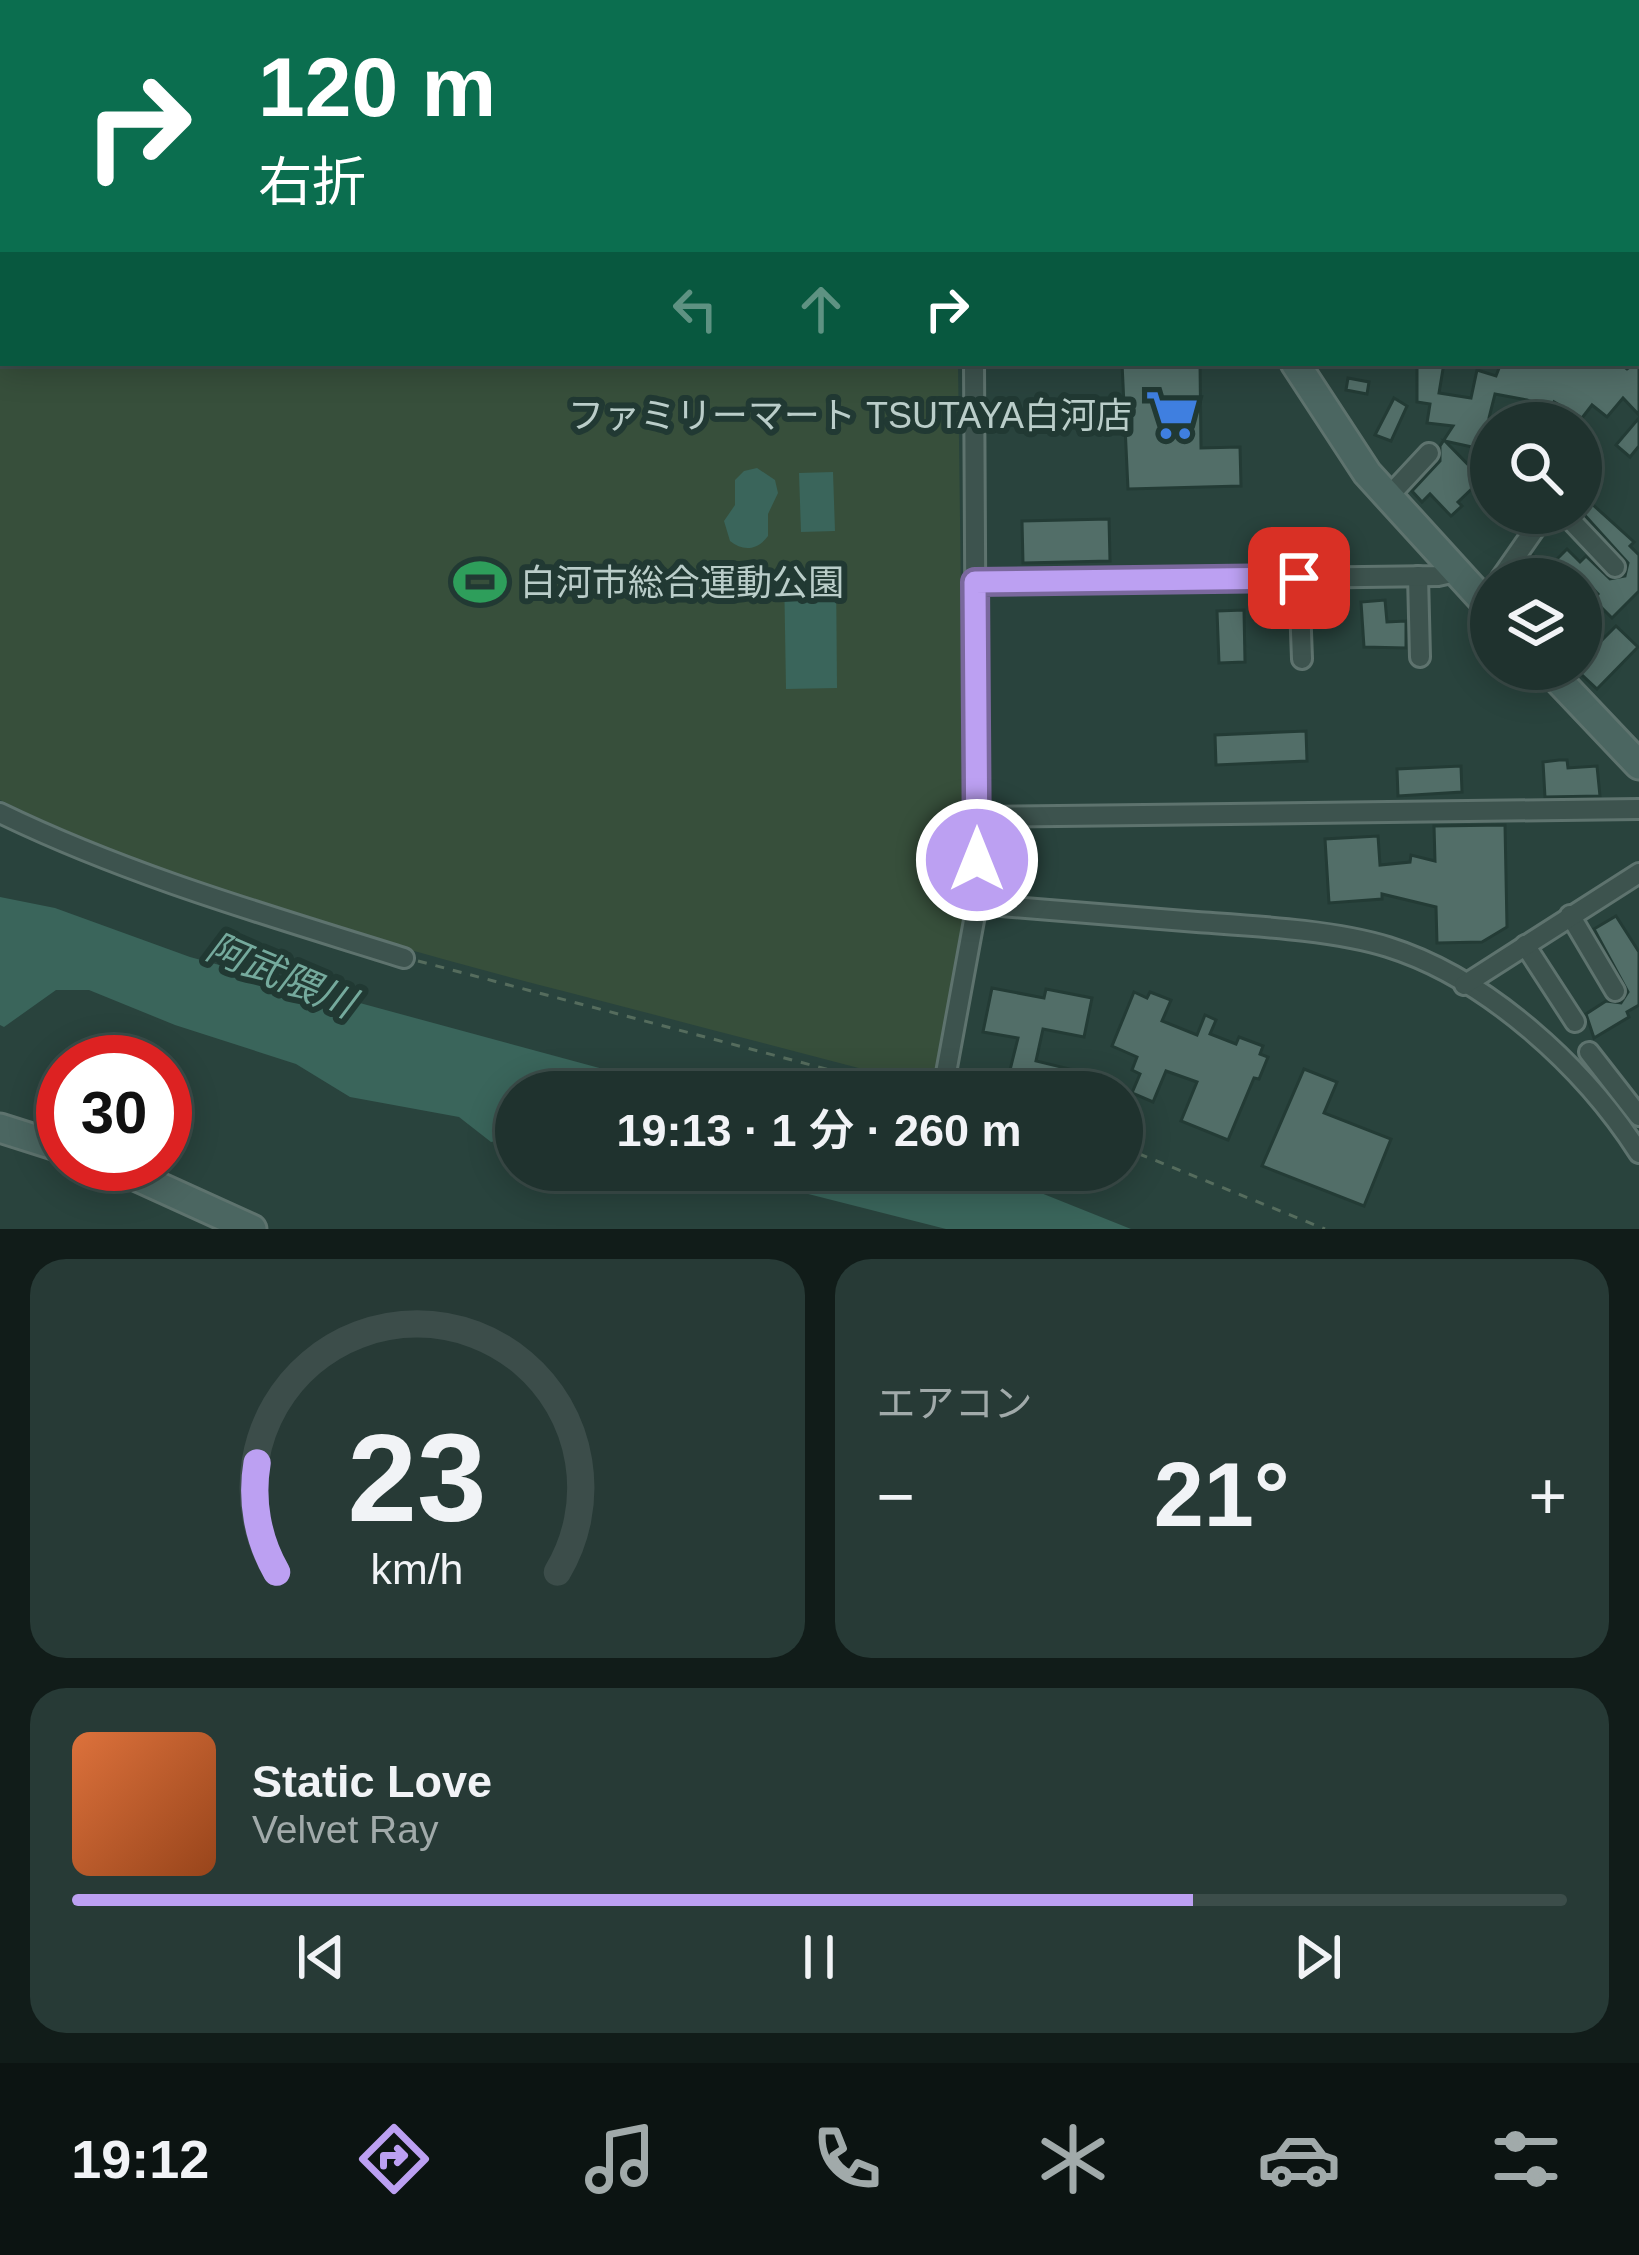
<!DOCTYPE html>
<html lang="ja">
<meta charset="utf-8">
<style>
:root{--surface:#1f322e;--page:#273a36;--text:#f1f3f6;--muted:#a1aaaa;--line:#3c4d4a;--accent:#bca0f2}
body{margin:0;font-family:Helvetica,"Noto Sans JP",sans-serif;background:var(--page);color:var(--text);height:100vh;display:flex;flex-direction:column;font-size:45px;white-space:nowrap}
*{box-sizing:border-box;margin:0}
p{font-size:39px;color:var(--muted)}
.icon{flex:none;width:66px;height:66px;fill:none;stroke:currentColor;stroke-width:2;stroke-linecap:round;stroke-linejoin:round}
.map{position:relative;height:1229px;overflow:hidden}
.details{display:flex;flex-direction:column;gap:30px;padding:30px;background:#111c19;flex:1}
.details>*{flex:none}
.banner{position:absolute;left:0px;top:0px;width:1641px;height:366px;box-shadow:0 6px 30px #0003,0 0 0 3px var(--line);background:#0b6e4f;color:#fff;overflow:hidden}
.controls{position:absolute;left:1470px;top:402px;display:grid;gap:24px}
.controls a{display:grid;place-items:center;width:132px;height:132px;border-radius:50%;background:var(--surface);box-shadow:0 6px 30px #0003,0 0 0 3px var(--line);font-size:60px}
.speed{position:absolute;left:36px;top:1035px;display:flex;gap:24px;font-size:60px;font-weight:700;text-align:center}
.speed>*{display:grid;place-content:center;width:156px;height:156px;border-radius:50%;background:var(--surface);box-shadow:0 6px 30px #0003,0 0 0 3px var(--line);line-height:1}
.speed .limit{border:18px solid #d22;background:#fff;color:#111}
.pin{position:absolute;display:grid;place-items:center;width:102px;height:102px;color:#fff;margin:-51px;border-radius:24px;box-shadow:0 6px 18px #0006}
.me{position:absolute;width:132px;margin:-66px;rotate:0deg;stroke-linejoin:round;filter:drop-shadow(0 0 9px #0008)}
.turn{display:flex;align-items:center;gap:42px;height:252px;padding:0 60px;font-size:54px}
.turn .icon{width:156px;height:156px;stroke-width:2.5}
.turn b{display:block;font-size:84px;line-height:102px}
.lanes{display:flex;align-items:center;height:114px;padding:0 60px;background:#0003;justify-content:center;gap:60px;direction:ltr}
.lanes .off{opacity:.35}
.big{font-size:90px;font-weight:600;line-height:1.1}
.details .tile{flex:1;display:flex;flex-direction:column;justify-content:center;gap:18px;min-width:0;padding:0 42px;border-radius:36px;background:var(--page)}
.details .dial{align-items:center;gap:0}
.dial svg{height:312px;overflow:visible;fill:none;stroke:var(--line);stroke-width:7;stroke-linecap:round;text-anchor:middle}
.dial text{fill:var(--text);stroke:none}
.song{display:flex;align-items:center;gap:36px}
.cover{width:144px;height:144px;border-radius:18px;background:linear-gradient(135deg,hsl(20 70% 55%),hsl(20 70% 35%))}
.played{height:12px;border-radius:6px;background:linear-gradient(90deg,var(--accent) 75%,var(--line) 75%)}
.keys{display:flex;justify-content:space-around;direction:ltr}
.heat{display:flex;justify-content:space-between;align-items:center;font-size:66px;direction:ltr}
.details .tiles{flex:1;display:grid;gap:30px;grid-template-columns:1fr 1fr}
.tile:last-child{grid-column:span 2}
.trip{position:absolute;left:495px;top:1071px;width:648px;height:120px;border-radius:60px;background:var(--surface);box-shadow:0 6px 30px #0003,0 0 0 3px var(--line);font-weight:600;line-height:120px;text-align:center}
.menu{display:flex;height:192px;justify-content:space-around;align-items:center;background:#0c1412;color:var(--muted)}
.menu .icon{width:84px;height:84px}
.menu .active{color:var(--accent)}
.menu b{font-size:54px;color:var(--text)}
.map>svg:first-child{display:block}
</style>
<div class="map">
<svg width="1639" height="1229" viewBox="0 0 1639 1229">
<rect width="100%" height="100%" fill="#29433d"/>
<path fill="#374f3b" d="M 0,326 L 3,363 L 958,363 L 965,907 L 936,1088 C 813,1056 690,1024 567,992 C 373,942 180,888 0,800 Z"/>
<g fill="#3a655b">
<path d="M 757,468 L 775,480 L 778,493 L 768,514 L 768,536 C 758,550 743,552 730,541 L 724,521 L 735,505 L 735,480 L 744,471 Z"/>
<path d="M 833,472 L 835,531 L 801,532 L 799,473 Z"/>
<path d="M 836,568 L 837,688 L 786,689 L 784,569 Z"/>
<path d="M 0,897 L 55,908 L 190,957 L 688,1092 L 516,1092 L 516,1137 L 491,1142 L 459,1117 L 350,1097 L 296,1064 L 175,1025 L 89,990 L 56,990 L 4,1027 L 0,1025 Z"/>
<path d="M 714,1170 L 971,1170 L 1011,1181 L 1131,1229 L 946,1229 Z"/>
</g>
<g fill="#526e68" stroke="#233b35" stroke-width="3">
<path d="M 1639,361 L 1639,415 L 1623,398 L 1607,417 L 1592,405 L 1582,418 L 1554,402 L 1551,410 L 1527,400 L 1495,394 L 1489,418 L 1491,444 L 1483,441 L 1481,449 L 1445,441 L 1482,479 L 1458,502 L 1462,506 L 1451,516 L 1430,494 L 1422,502 L 1412,491 L 1440,461 L 1440,446 L 1453,426 L 1427,423 L 1430,404 L 1417,402 L 1417,363 L 1444,363 L 1439,393 L 1471,398 L 1477,370 L 1496,376 L 1501,363 L 1619,363 L 1627,369 Z"/>
<path d="M 1122,363 L 1200,363 L 1201,448 L 1240,447 L 1241,486 L 1128,489 Z"/>
<path d="M 1348,378 L 1369,382 L 1367,394 L 1346,390 Z"/>
<path d="M 1394,398 L 1407,406 L 1391,441 L 1375,435 Z"/>
<path d="M 1639,418 L 1639,446 L 1630,457 L 1616,445 Z"/>
<path d="M 1581,494 L 1634,542 L 1630,546 L 1639,555 L 1639,591 L 1612,618 L 1593,599 L 1598,594 L 1584,579 L 1536,579 L 1525,567 L 1533,555 L 1547,569 L 1567,549 L 1580,562 L 1586,556 L 1610,579 L 1625,576 L 1628,563 L 1581,511 Z"/>
<path d="M 1109,519 L 1110,561 L 1023,563 L 1022,521 Z"/>
<path d="M 1385,600 L 1387,622 L 1406,621 L 1406,648 L 1364,647 L 1361,602 Z"/>
<path d="M 1244,610 L 1245,662 L 1219,663 L 1217,611 Z"/>
<path d="M 1616,626 L 1638,647 L 1597,689 L 1581,674 L 1581,639 L 1591,651 Z"/>
<path d="M 1306,731 L 1307,761 L 1216,765 L 1215,735 Z"/>
<path d="M 1559,760 L 1567,760 L 1568,768 L 1597,766 L 1600,796 L 1545,797 L 1543,762 Z"/>
<path d="M 1461,766 L 1462,792 L 1398,796 L 1397,769 Z"/>
<path d="M 1505,825 L 1507,927 L 1482,942 L 1437,943 L 1436,907 L 1382,894 L 1382,899 L 1329,903 L 1325,839 L 1378,836 L 1380,865 L 1410,862 L 1411,855 L 1435,861 L 1434,826 Z"/>
<path d="M 1616,916 L 1639,952 L 1639,1005 L 1627,1012 L 1629,1017 L 1594,1038 L 1586,1014 L 1606,1001 L 1621,1003 L 1628,992 L 1594,929 Z"/>
<path d="M 992,988 L 1044,998 L 1046,989 L 1092,998 L 1084,1037 L 1043,1029 L 1036,1061 L 1086,1073 L 1082,1092 L 1005,1090 L 1018,1038 L 983,1032 Z"/>
<path d="M 1134,992 L 1147,998 L 1150,992 L 1171,1000 L 1162,1021 L 1197,1035 L 1205,1015 L 1216,1020 L 1210,1034 L 1236,1044 L 1239,1037 L 1263,1046 L 1260,1054 L 1268,1057 L 1259,1079 L 1254,1078 L 1228,1140 L 1181,1121 L 1197,1082 L 1166,1071 L 1153,1102 L 1132,1093 L 1140,1074 L 1132,1070 L 1137,1057 L 1112,1046 Z"/>
<path d="M 1304,1069 L 1337,1082 L 1324,1113 L 1391,1139 L 1364,1206 L 1262,1166 Z"/>
</g>
<g fill="none" stroke-linecap="round" stroke-linejoin="round">
<g stroke="#5e736e" stroke-width="24">
<g id="street">
<path d="M 73,0 L 82,3"/>
<path d="M 188,3 L 189,0"/>
<path d="M 1555,3 L 1557,0"/>
<path d="M 1638,129 L 1639,129"/>
<path d="M 0,174 L 3,175"/>
<path d="M 1638,205 L 1639,204"/>
<path d="M 0,265 L 3,266"/>
<path d="M 0,311 L 3,311"/>
<path d="M 1388,497 L 1429,453"/>
<path d="M 1564,513 L 1615,567"/>
<path d="M 1418,576 L 1420,657"/>
<path d="M 1299,578 L 1302,659"/>
<path d="M 1500,579 L 1546,513"/>
<path d="M 975,582 L 1438,576 L 1456,572"/>
<path d="M 0,813 C 130,876 267,915 404,958"/>
<path d="M 978,817 L 1639,809"/>
<path d="M 977,904 C 1050,910 1123,916 1197,922 C 1253,926 1334,930 1388,947 C 1487,978 1584,1067 1639,1153"/>
<path d="M 1570,915 L 1615,991"/>
<path d="M 1525,945 L 1575,1022"/>
<path d="M 1464,985 L 1639,873"/>
<path d="M 1589,1052 L 1639,1116"/>
<path d="M 946,1073 L 977,904 L 974,363"/>
</g>
</g>
<g stroke="#5e736e" stroke-width="33">
<g id="secondary">
<path d="M 1094,0 L 1096,3"/>
<path d="M 1317,0 L 1320,3"/>
<path d="M 683,3 L 684,0"/>
<path d="M 1295,363 L 1367,473 L 1491,609"/>
<path d="M 1548,669 L 1639,765"/>
<path d="M 0,1128 L 63,1148"/>
<path d="M 109,1164 L 252,1229"/>
</g>
</g>
<g stroke="#4a5f5a" stroke-width="36">
<g id="primary">
<path d="M 926,0 L 934,3"/>
<path d="M 1638,341 L 1639,342"/>
</g>
</g>
<g stroke="#556c5d" stroke-width="3" stroke-dasharray="9 9" stroke-linecap="butt">
<path d="M 418,961 L 913,1092"/>
<path d="M 1122,1147 L 1325,1229"/>
</g>
<use href="#street" stroke="#3d534e" stroke-width="18"/>
<use href="#secondary" stroke="#4b6661" stroke-width="27"/>
<use href="#primary" stroke="#5b736d" stroke-width="30"/>
</g>
<g fill="none" stroke-linecap="round" stroke-linejoin="round">
<g stroke="#7a689d" stroke-width="30">
<path id="route" d="M 977,860 L 975,582 L 1299,578"/>
</g>
<use href="#route" stroke="#bca0f2" stroke-width="21"/>
</g>
<defs>
<g id="supermarket-bare" transform="scale(4.14)"><path d="M-6-5.5h2.5l.6 2H6L4.5 2H-2.5L-4.4-4H-6ZM-1.5 3.2a1.3 1.3 0 1 0 .1 0ZM3 3.2a1.3 1.3 0 1 0 .1 0Z" fill="#3f7fe0" stroke="#213933" stroke-width="2.5" paint-order="stroke"/></g>
<g id="stadium-bare" transform="scale(4.14)"><path d="M0-5a6.5 5 0 1 0 0 10a6.5 5 0 1 0 0-10ZM-3.5-1.8h7v3.6h-7Z" fill="#2e9e5b" stroke="#213933" stroke-width="2.5" paint-order="stroke"/></g>
</defs>
<g fill-rule="evenodd">
<use href="#supermarket-bare" x="1172" y="415"/>
<use href="#stadium-bare" x="480" y="582"/>
</g>
<g text-anchor="middle" dominant-baseline="central" stroke-width="12" stroke-linejoin="round" paint-order="stroke">
<g font-size="36" fill="#bacdc9" stroke="#213933" text-anchor="end">
<text x="1132" y="415">ファミリーマート TSUTAYA白河店</text>
<text x="520" y="582" text-anchor="start">白河市総合運動公園</text>
</g>
<g font-size="39" font-style="italic" fill="#75aa9d" stroke="#213933">
<text transform="translate(281 975) rotate(23)">阿武隈川</text>
</g>
</g>
</svg>
<div class="controls">
<a><svg class="icon" aria-label="search" viewBox="0 0 24 24"><circle cx="10" cy="10" r="6"/><path d="M15 15l6 6"/></svg></a>
<a><svg class="icon" aria-label="layers" viewBox="0 0 24 24"><path d="M12 4l9 5-9 5-9-5zM3 14l9 5 9-5"/></svg></a>
</div>
<div class="speed"><div class="limit">30</div></div>
<div class="pin" style="left:1299px;top:578px;background:#d93025"><svg class="icon" aria-label="arrive" viewBox="0 0 24 24"><path d="M6 21V4h12l-3 4 3 4H6"/></svg></div>
<svg class="me" style="left:977px;top:860px" viewBox="-20 -20 40 40"><circle r="17" fill="#bca0f2" stroke="#fff" stroke-width="3"/><path d="M0-11L8 9 0 5-8 9z" fill="#fff"/></svg>
<div class="trip">19:13 · 1 分 · 260 m</div>
<div class="banner">
<div class="turn"><svg class="icon" aria-label="right" viewBox="0 0 24 24"><path d="M7 20v-9h11M14 6l5 5-5 5"/></svg><div><b>120 m</b>右折</div></div>
<div class="lanes"><svg class="icon off" aria-label="left" viewBox="0 0 24 24"><path d="M17 20v-9H6M10 6l-5 5 5 5"/></svg><svg class="icon off" aria-label="ahead" viewBox="0 0 24 24"><path d="M12 20V5M6 11l6-6 6 6"/></svg><svg class="icon" aria-label="right" viewBox="0 0 24 24"><path d="M7 20v-9h11M14 6l5 5-5 5"/></svg></div>
</div>
</div>
<section class="details">
<div class="tiles">
<div class="tile dial"><svg viewBox="0 0 100 80">
<path d="M14 69A42 42 0 1 1 86 69"/>
<path d="M14 69A42 42 0 0 1 9 41" stroke="#bca0f2"/>
<text x="50" y="56" font-size="32" font-weight="700">23</text>
<text x="50" y="72" font-size="11">km/h</text>
</svg></div>
<div class="tile"><p>エアコン</p>
<div class="heat"><a>−</a><b class="big">21°</b><a>+</a></div>
</div>
<div class="tile">
<div class="song"><i class="cover"></i><div><b>Static Love</b><p>Velvet Ray</p></div></div>
<div class="played"></div>
<div class="keys"><svg class="icon" aria-label="previous" viewBox="0 0 24 24"><path d="M18 5L8 12l10 7zM5 5v14"/></svg><svg class="icon" aria-label="pause" viewBox="0 0 24 24"><path d="M8 5v14M16 5v14"/></svg><svg class="icon" aria-label="next" viewBox="0 0 24 24"><path d="M6 5l10 7-10 7zM19 5v14"/></svg></div>
</div>
</div>
</section>
<nav class="menu">
<b>19:12</b>
<svg class="icon active" aria-label="directions" viewBox="0 0 24 24"><path d="M12 3l9 9-9 9-9-9zM9 14v-3h6M13 9l2 2-2 2"/></svg>
<svg class="icon" aria-label="music" viewBox="0 0 24 24"><path d="M9 18V5l10-2v13"/><circle cx="6" cy="18" r="3"/><circle cx="16" cy="16" r="3"/></svg>
<svg class="icon" aria-label="phone" viewBox="0 0 24 24"><path d="M5 4h4l2 5-3 2q2 4 5 5l2-3 5 2v4C11 20 4 13 5 4z"/></svg>
<svg class="icon" aria-label="climate" viewBox="0 0 24 24"><path d="M12 3v18M4 7l16 10M4 17L20 7"/></svg>
<svg class="icon" aria-label="car" viewBox="0 0 24 24"><path d="M5 17H2v-5l4-1 3-4h7l3 4 3 1v5h-3M9 17h6M6 11h13"/><circle cx="7" cy="17" r="2"/><circle cx="17" cy="17" r="2"/></svg>
<svg class="icon" aria-label="filters" viewBox="0 0 24 24"><path d="M4 7h16M4 17h16"/><circle cx="9" cy="7" r="2"/><circle cx="15" cy="17" r="2"/></svg>
</nav>
